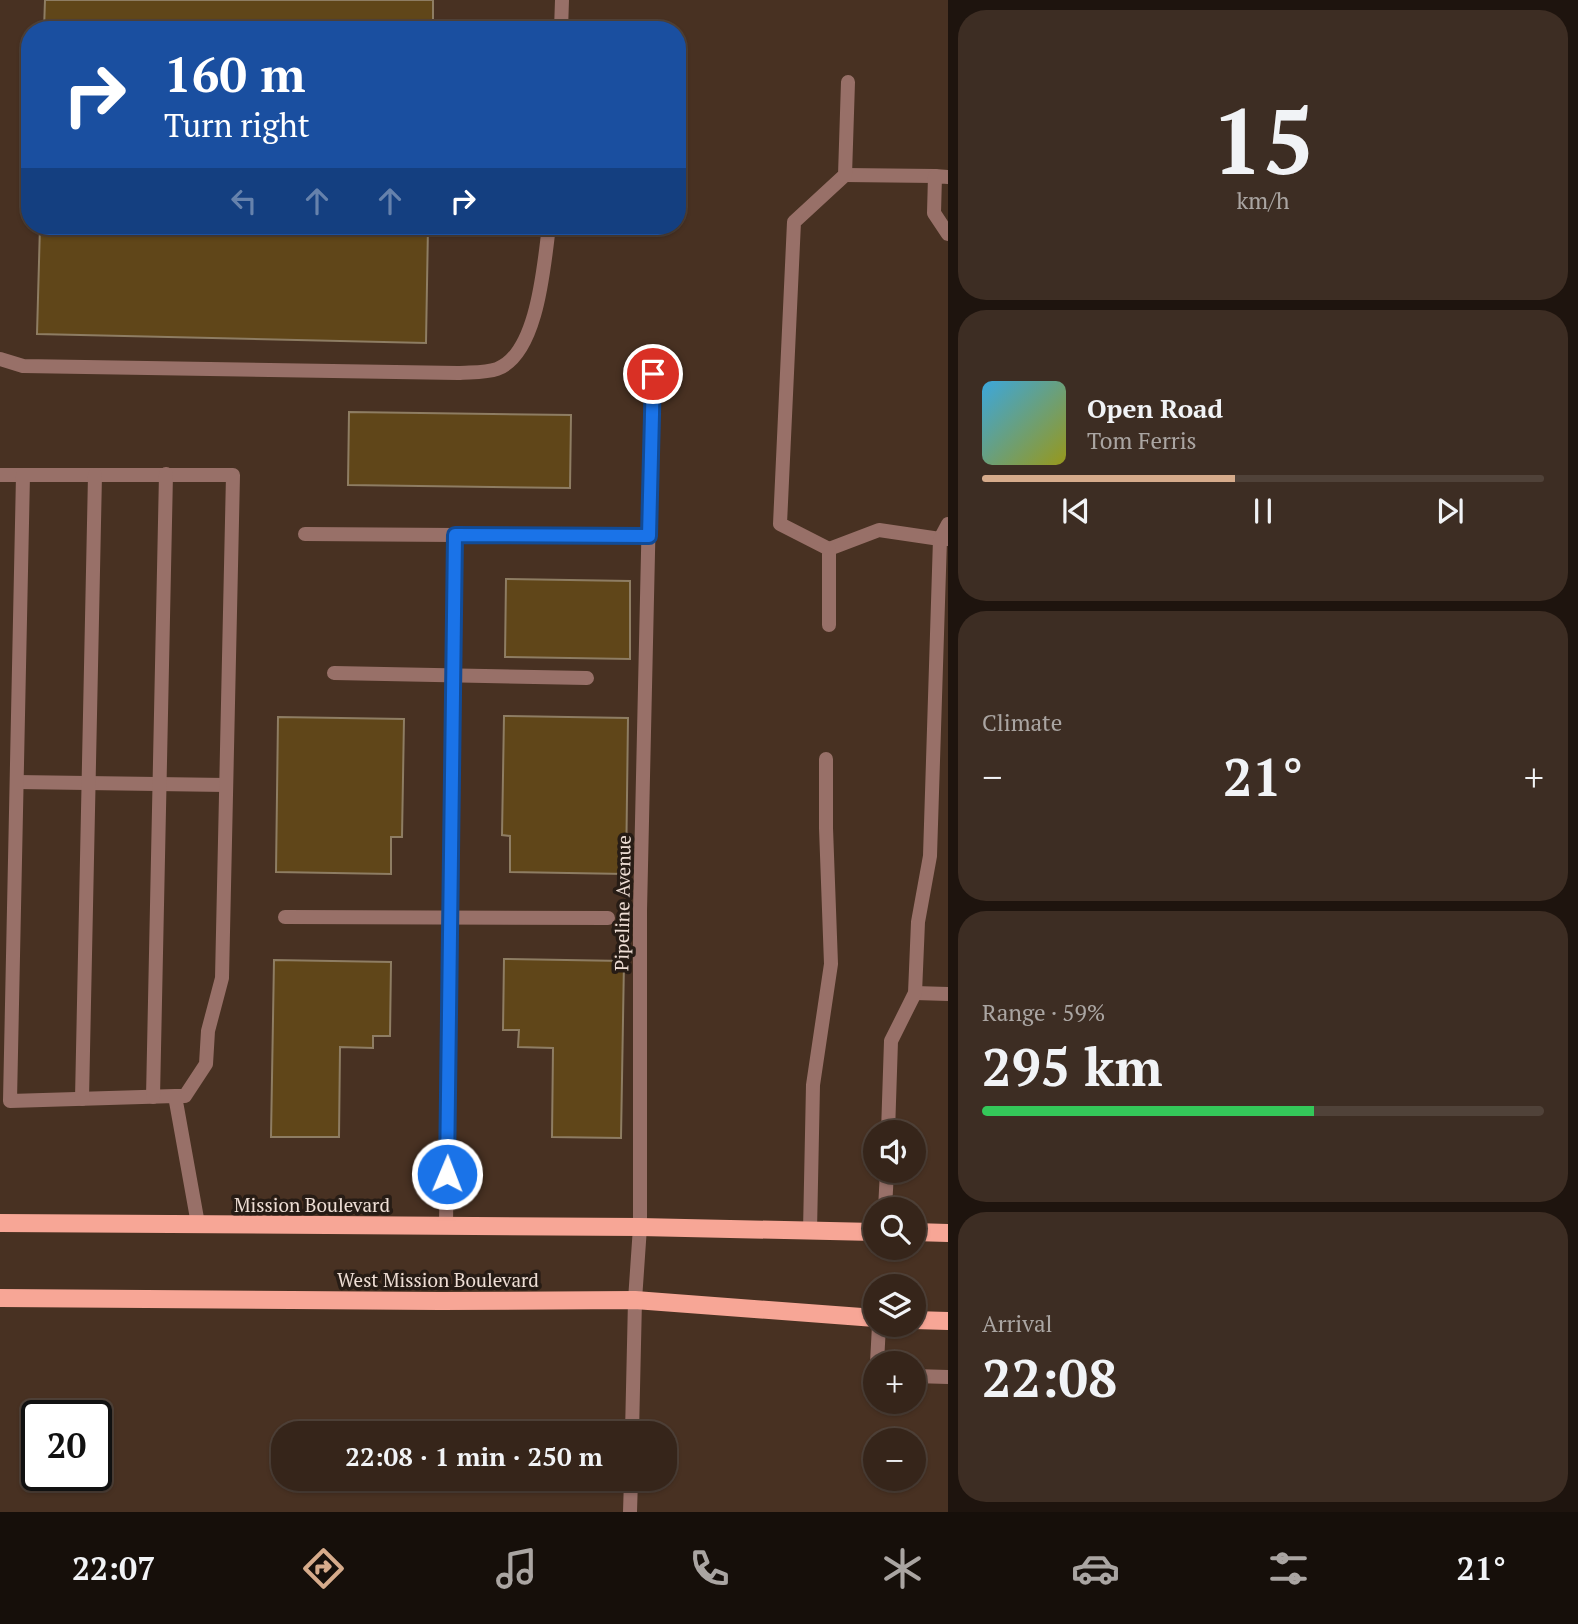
<!DOCTYPE html>
<meta charset="utf-8">
<style>
:root{--surface:#36251a;--page:#3d2d23;--text:#f1f3f6;--muted:#aaa5a2;--line:#504239;--accent:#d6ab8b}
body{margin:0;font-family:"PT Serif",serif;background:var(--page);color:var(--text);height:100vh;display:flex;flex-direction:column;font-size:26px;white-space:nowrap}
*{box-sizing:border-box;margin:0}
p{font-size:23px;color:var(--muted)}
.icon{flex:none;width:38px;height:38px;fill:none;stroke:currentColor;stroke-width:2;stroke-linecap:round;stroke-linejoin:round}
.map{position:relative;flex:1;overflow:hidden}
.details{display:flex;flex-direction:column;gap:10px;padding:10px;background:#1e140e;width:630px}
.details>*{flex:none}
.guide{position:absolute;left:21px;top:21px;width:665px;height:214px;border-radius:28px;box-shadow:0 2px 5px #0004,0 0 0 2px var(--line);background:#1a4fa0;color:#fff;overflow:hidden}
.controls{position:absolute;left:863px;top:1120px;display:grid;gap:14px}
.controls a{display:grid;place-items:center;width:63px;height:63px;border-radius:50%;background:var(--surface);box-shadow:0 2px 5px #0004,0 0 0 2px var(--line);font-size:35px}
.speed{position:absolute;left:21px;top:1400px;display:flex;gap:14px;font-size:35px;font-weight:700;text-align:center}
.speed>*{display:grid;place-content:center;width:91px;height:91px;border-radius:50%;background:var(--surface);box-shadow:0 2px 5px #0004,0 0 0 2px var(--line);line-height:1}
.speed .limit{border:4px solid #111;border-radius:10px;background:#fff;color:#111}
.pin{position:absolute;display:grid;place-items:center;width:60px;height:60px;color:#fff;margin:-30px;border:4px solid #fff;border-radius:50%;box-shadow:0 2px 7px #0007}
.me{position:absolute;width:77px;margin:-38px;rotate:1deg;stroke-linejoin:round;filter:drop-shadow(0 0 5px #0008)}
.turn{display:flex;align-items:center;gap:24px;height:147px;padding:0 28px;font-size:32px}
.turn .icon{width:91px;height:91px;stroke-width:2.5}
.turn b{display:block;font-size:49px;line-height:60px}
.lanes{display:flex;align-items:center;height:66px;padding:0 28px;background:#0003;justify-content:center;gap:35px;direction:ltr}
.lanes .off{opacity:.35}
.big{font-size:52px;font-weight:700;line-height:1.1}
.details .card{flex:1;display:flex;flex-direction:column;justify-content:center;gap:10px;min-width:0;padding:0 24px;border-radius:28px;background:var(--page)}
.details .dial{align-items:center;gap:0}
.dial b{font-size:91px;line-height:1}
.song{display:flex;align-items:center;gap:21px}
.cover{width:84px;height:84px;border-radius:10px;background:linear-gradient(135deg,hsl(200 70% 55%),hsl(60 70% 35%))}
.played{height:7px;border-radius:4px;background:linear-gradient(90deg,var(--accent) 45%,var(--line) 45%)}
.keys{display:flex;justify-content:space-around;direction:ltr}
.heat{display:flex;justify-content:space-between;align-items:center;font-size:38px;direction:ltr}
.charge{height:10px;border-radius:5px;background:linear-gradient(90deg,#34c759 59%,var(--line) 0)}
.trip{position:absolute;left:271px;top:1421px;width:406px;height:70px;border-radius:28px;background:var(--surface);box-shadow:0 2px 5px #0004,0 0 0 2px var(--line);font-weight:700;line-height:70px;text-align:center}
.dock{display:flex;height:112px;justify-content:space-around;align-items:center;background:#160f0a;color:var(--muted)}
.dock .icon{width:49px;height:49px}
.dock .on{color:var(--accent)}
.dock b{font-size:32px;color:var(--text)}
main{display:flex;flex:1;min-height:0}
.map>svg:first-child{display:block}
</style>
<main>
<div class="map">
<svg width="948" height="1512" viewBox="0 0 948 1512">
<rect width="100%" height="100%" fill="#483122"/>
<g fill="#604619" stroke="#8e7d63" stroke-width="2">
<path d="M 45,0 L 433,0 L 433,30 L 44,30 Z"/>
<path d="M 40,226 L 428,226 L 426,343 L 37,334 Z"/>
<path d="M 349,412 L 571,415 L 570,488 L 348,485 Z"/>
<path d="M 506,579 L 630,581 L 630,659 L 505,657 Z"/>
<path d="M 504,716 L 628,718 L 626,874 L 510,872 L 510,836 L 502,835 Z"/>
<path d="M 278,717 L 404,719 L 402,837 L 391,837 L 391,874 L 276,872 Z"/>
<path d="M 504,959 L 624,961 L 621,1138 L 552,1137 L 553,1048 L 518,1047 L 519,1030 L 503,1030 Z"/>
<path d="M 274,960 L 391,962 L 390,1036 L 373,1036 L 373,1048 L 340,1047 L 339,1137 L 271,1137 Z"/>
</g>
<g fill="none" stroke-linecap="round" stroke-linejoin="round">
<g stroke="#987068" stroke-width="14">
<path d="M 561,30 L 562,0"/>
<path d="M 845,175 L 935,176"/>
<path d="M 948,177 L 935,176 L 934,213 L 948,234"/>
<path d="M 0,359 L 23,366 L 458,373 C 470,372 486,373 497,369 C 538,354 544,264 549,226"/>
<path d="M 0,475 L 23,475"/>
<path d="M 305,534 L 455,535"/>
<path d="M 829,549 L 879,530 L 940,539 L 948,524"/>
<path d="M 829,625 L 829,549 L 780,524 L 794,222 L 845,175 L 848,82"/>
<path d="M 334,673 L 587,678"/>
<path d="M 17,782 L 226,785"/>
<path d="M 285,917 L 608,918"/>
<path d="M 915,993 L 948,994"/>
<path d="M 175,1096 L 10,1101 L 23,475 L 233,475 L 222,978 L 208,1031 L 206,1064 L 185,1096 L 175,1096 L 198,1224"/>
<path d="M 153,1097 L 166,474"/>
<path d="M 82,1099 L 95,475"/>
<path d="M 888,1132 L 891,1041 L 915,993 L 918,922 L 930,856 L 940,539 L 948,539"/>
<path d="M 885,1209 L 887,1171"/>
<path d="M 446,1226 L 455,535 L 649,536"/>
<path d="M 810,1231 L 813,1085 L 831,964 L 826,828 L 826,759"/>
<path d="M 877,1363 L 879,1325"/>
<path d="M 914,1376 L 948,1377"/>
</g>
<path stroke="#987068" stroke-width="14" d="M 640,1227 L 640,911 L 652,374"/>
<g stroke="#987068" stroke-width="14">
<path d="M 632,1433 L 635,1300 L 640,1227"/>
<path d="M 630,1512 L 631,1479"/>
</g>
<g stroke="#f7a696" stroke-width="18">
<path d="M 0,1223 L 640,1227 L 875,1232"/>
<path d="M 914,1232 L 948,1233"/>
<path d="M 0,1298 L 440,1301 L 635,1300 L 875,1318"/>
<path d="M 914,1320 L 948,1321"/>
</g>
</g>
<g fill="none" stroke-linecap="round" stroke-linejoin="round">
<g stroke="#114b97" stroke-width="18">
<path id="route" d="M 447,1174 L 455,535 L 649,536 L 653,374"/>
</g>
<use href="#route" stroke="#1a73e8" stroke-width="12"/>
</g>
<g text-anchor="middle" dominant-baseline="central" stroke-width="7" stroke-linejoin="round" paint-order="stroke">
<g font-size="19" fill="#eeded5" stroke="#271c15">
<text transform="translate(622 903) rotate(-89)">Pipeline Avenue</text>
<text x="312" y="1204">Mission Boulevard</text>
<text x="438" y="1279">West Mission Boulevard</text>
</g>
</g>
</svg>
<div class="controls">
<a><svg class="icon" aria-label="sound" viewBox="0 0 24 24"><path d="M4 9h4l5-4v14l-5-4H4zM17 9q2 3 0 6"/></svg></a>
<a><svg class="icon" aria-label="search" viewBox="0 0 24 24"><circle cx="10" cy="10" r="6"/><path d="M15 15l6 6"/></svg></a>
<a><svg class="icon" aria-label="layers" viewBox="0 0 24 24"><path d="M12 4l9 5-9 5-9-5zM3 14l9 5 9-5"/></svg></a>
<a>+</a>
<a>−</a>
</div>
<div class="speed"><div class="limit">20</div></div>
<div class="pin" style="left:653px;top:374px;background:#d93025"><svg class="icon" aria-label="arrive" viewBox="0 0 24 24"><path d="M6 21V4h12l-3 4 3 4H6"/></svg></div>
<svg class="me" style="left:447px;top:1174px" viewBox="-20 -20 40 40"><circle r="17" fill="#1a73e8" stroke="#fff" stroke-width="3"/><path d="M0-11L8 9 0 5-8 9z" fill="#fff"/></svg>
<div class="trip">22:08 · 1 min · 250 m</div>
<div class="guide">
<div class="turn"><svg class="icon" aria-label="right" viewBox="0 0 24 24"><path d="M7 20v-9h11M14 6l5 5-5 5"/></svg><div><b>160 m</b>Turn right</div></div>
<div class="lanes"><svg class="icon off" aria-label="left" viewBox="0 0 24 24"><path d="M17 20v-9H6M10 6l-5 5 5 5"/></svg><svg class="icon off" aria-label="ahead" viewBox="0 0 24 24"><path d="M12 20V5M6 11l6-6 6 6"/></svg><svg class="icon off" aria-label="ahead" viewBox="0 0 24 24"><path d="M12 20V5M6 11l6-6 6 6"/></svg><svg class="icon" aria-label="right" viewBox="0 0 24 24"><path d="M7 20v-9h11M14 6l5 5-5 5"/></svg></div>
</div>
</div>
<section class="details">
<div class="card dial"><b>15</b><p>km/h</p></div>
<div class="card">
<div class="song"><i class="cover"></i><div><b>Open Road</b><p>Tom Ferris</p></div></div>
<div class="played"></div>
<div class="keys"><svg class="icon" aria-label="previous" viewBox="0 0 24 24"><path d="M18 5L8 12l10 7zM5 5v14"/></svg><svg class="icon" aria-label="pause" viewBox="0 0 24 24"><path d="M8 5v14M16 5v14"/></svg><svg class="icon" aria-label="next" viewBox="0 0 24 24"><path d="M6 5l10 7-10 7zM19 5v14"/></svg></div>
</div>
<div class="card"><p>Climate</p>
<div class="heat"><a>−</a><b class="big">21°</b><a>+</a></div>
</div>
<div class="card"><p>Range · 59%</p><b class="big">295 km</b><div class="charge"></div></div>
<div class="card"><p>Arrival</p><b class="big">22:08</b></div>
</section>
</main>
<nav class="dock">
<b>22:07</b>
<svg class="icon on" aria-label="directions" viewBox="0 0 24 24"><path d="M12 3l9 9-9 9-9-9zM9 14v-3h6M13 9l2 2-2 2"/></svg>
<svg class="icon" aria-label="music" viewBox="0 0 24 24"><path d="M9 18V5l10-2v13"/><circle cx="6" cy="18" r="3"/><circle cx="16" cy="16" r="3"/></svg>
<svg class="icon" aria-label="phone" viewBox="0 0 24 24"><path d="M5 4h4l2 5-3 2q2 4 5 5l2-3 5 2v4C11 20 4 13 5 4z"/></svg>
<svg class="icon" aria-label="climate" viewBox="0 0 24 24"><path d="M12 3v18M4 7l16 10M4 17L20 7"/></svg>
<svg class="icon" aria-label="car" viewBox="0 0 24 24"><path d="M5 17H2v-5l4-1 3-4h7l3 4 3 1v5h-3M9 17h6M6 11h13"/><circle cx="7" cy="17" r="2"/><circle cx="17" cy="17" r="2"/></svg>
<svg class="icon" aria-label="filters" viewBox="0 0 24 24"><path d="M4 7h16M4 17h16"/><circle cx="9" cy="7" r="2"/><circle cx="15" cy="17" r="2"/></svg>
<b>21°</b>
</nav>
